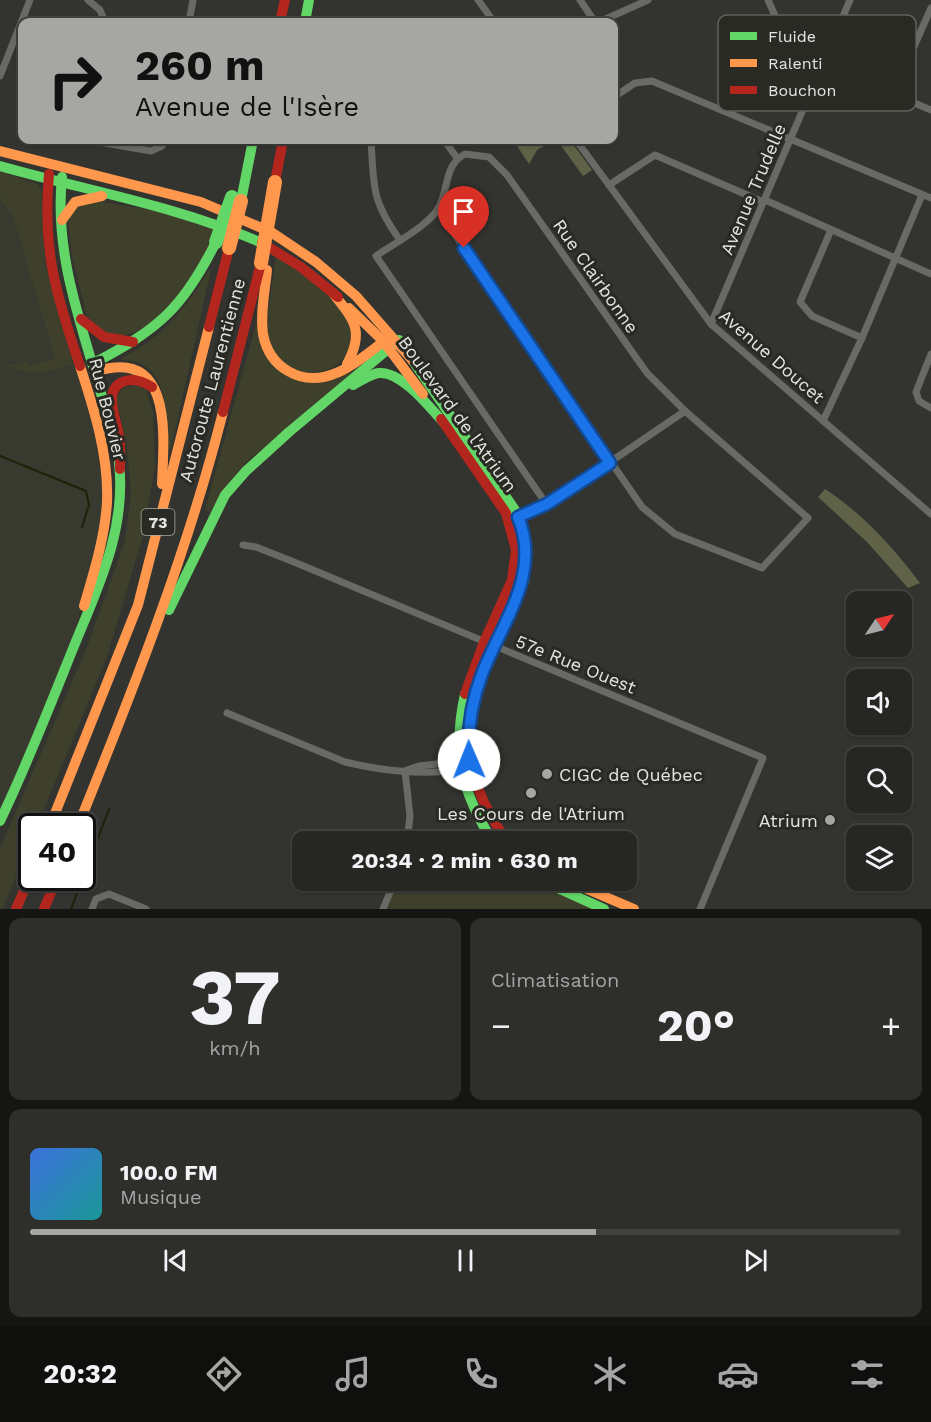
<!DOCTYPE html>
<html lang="fr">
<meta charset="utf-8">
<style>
:root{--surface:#262623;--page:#2e2e2b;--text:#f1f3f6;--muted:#a4a5a6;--line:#424341;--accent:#a6a6a2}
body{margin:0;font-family:"Work Sans",sans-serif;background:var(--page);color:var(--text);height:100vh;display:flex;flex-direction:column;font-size:22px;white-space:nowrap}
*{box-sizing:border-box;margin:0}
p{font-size:20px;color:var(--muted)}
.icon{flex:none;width:33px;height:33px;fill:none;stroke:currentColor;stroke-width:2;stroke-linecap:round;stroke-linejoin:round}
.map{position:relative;height:909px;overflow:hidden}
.sheet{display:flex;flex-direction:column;gap:9px;padding:9px;background:#151513;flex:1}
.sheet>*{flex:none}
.top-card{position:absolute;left:18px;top:18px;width:600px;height:126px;border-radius:12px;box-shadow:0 2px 4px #0004,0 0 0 2px var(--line);background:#a6a6a2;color:#111;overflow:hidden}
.needle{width:39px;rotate:55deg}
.fabs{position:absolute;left:846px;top:591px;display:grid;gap:12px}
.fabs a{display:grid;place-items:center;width:66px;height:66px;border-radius:12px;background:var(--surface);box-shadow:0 2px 4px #0004,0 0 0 2px var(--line);font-size:30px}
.speed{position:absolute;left:18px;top:813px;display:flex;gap:12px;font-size:30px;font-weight:700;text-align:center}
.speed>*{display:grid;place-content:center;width:78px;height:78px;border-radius:50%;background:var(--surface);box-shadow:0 2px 4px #0004,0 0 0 2px var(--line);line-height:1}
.speed .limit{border:3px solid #111;border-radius:9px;background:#fff;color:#111}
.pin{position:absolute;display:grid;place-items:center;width:51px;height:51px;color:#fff;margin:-62px -26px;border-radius:50% 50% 50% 0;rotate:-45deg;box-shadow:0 0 6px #0007}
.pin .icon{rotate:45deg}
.me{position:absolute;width:66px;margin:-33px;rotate:359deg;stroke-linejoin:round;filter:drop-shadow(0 0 4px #0008)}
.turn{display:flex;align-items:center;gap:21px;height:126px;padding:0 18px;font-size:27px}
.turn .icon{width:78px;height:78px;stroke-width:2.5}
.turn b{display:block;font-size:42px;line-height:51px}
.big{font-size:45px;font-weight:700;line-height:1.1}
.sheet .tile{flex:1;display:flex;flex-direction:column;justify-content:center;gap:9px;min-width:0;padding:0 21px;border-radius:12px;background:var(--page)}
.sheet .dial{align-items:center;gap:0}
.dial b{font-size:78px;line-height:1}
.song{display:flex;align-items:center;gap:18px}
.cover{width:72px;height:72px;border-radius:9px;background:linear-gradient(135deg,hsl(220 70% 55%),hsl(180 70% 35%))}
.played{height:6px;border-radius:3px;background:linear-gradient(90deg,var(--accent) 65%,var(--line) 65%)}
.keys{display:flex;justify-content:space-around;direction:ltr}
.heat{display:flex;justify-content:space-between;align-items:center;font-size:33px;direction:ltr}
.sheet .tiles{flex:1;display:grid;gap:9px;grid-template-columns:1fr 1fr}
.tile:last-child{grid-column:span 2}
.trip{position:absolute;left:292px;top:831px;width:345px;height:60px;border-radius:12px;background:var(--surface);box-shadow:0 2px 4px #0004,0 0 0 2px var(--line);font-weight:700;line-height:60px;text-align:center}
.dock{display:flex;height:96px;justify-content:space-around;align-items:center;background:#0f0f0e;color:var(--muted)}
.dock .icon{width:42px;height:42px}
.dock .current{color:var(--accent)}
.dock b{font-size:27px;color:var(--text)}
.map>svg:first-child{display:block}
</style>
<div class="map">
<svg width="931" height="909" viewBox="0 0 931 909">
<rect width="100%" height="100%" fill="#33332f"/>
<path fill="#393a2f" d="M 0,166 L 11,169 L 30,189 L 38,203 L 99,436 L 107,503 L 62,684 L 0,821 Z"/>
<g fill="#3e402c">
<path d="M 0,171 L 37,184 L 42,191 L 44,264 L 73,364 C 43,373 32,379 3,363 L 13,365 L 26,361 L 29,366 L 55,358 L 13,216 L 0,199 Z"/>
<path d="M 96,201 L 154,210 L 217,228 C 195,272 165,342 104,336 L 87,316 L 72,257 L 68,220 L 76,206 Z"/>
<path d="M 276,256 C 306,276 349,302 355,340 C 338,369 335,370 301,374 L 274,355 L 266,325 Z"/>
<path d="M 209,270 L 211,270 L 171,449 L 168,450 C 166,416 170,360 122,360 L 122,358 C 163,337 186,308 209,270 Z"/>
<path d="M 257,320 L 287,376 L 354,372 L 247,461 L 210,512 L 205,510 Z"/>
<path d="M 134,385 L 146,390 L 153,412 L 155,466 L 143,536 L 107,657 L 37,826 L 32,826 L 31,840 L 3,909 L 0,909 L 0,848 L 87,647 L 125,541 L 131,492 L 126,441 L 116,398 L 123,388 Z"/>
<path d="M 395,880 L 540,881 L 604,909 L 383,909 Z"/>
</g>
<g fill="#606247">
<path d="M 513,140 L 546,140 L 549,143 L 537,150 L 529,164 Z"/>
<path d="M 557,140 L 570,140 L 592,170 L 583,176 Z"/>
<path d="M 825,489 C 864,515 892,546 920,583 L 908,588 L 867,542 L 818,497 Z"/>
</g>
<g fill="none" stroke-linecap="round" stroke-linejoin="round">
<g stroke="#1f2007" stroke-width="2">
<path d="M 0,456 L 86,491 L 89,505 L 82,527"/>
<path d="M 71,909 L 109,809"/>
</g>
<g stroke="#696966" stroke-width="7">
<path d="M 88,0 L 100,10 L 105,22"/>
<path d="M 478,0 L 494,22"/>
<path d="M 580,0 L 595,22"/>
<path d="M 768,0 L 785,38 L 824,60"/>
<path d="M 189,22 L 193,0"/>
<path d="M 599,22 L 648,0"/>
<path d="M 822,64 L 931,110"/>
<path d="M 0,76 L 30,0"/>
<path d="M 893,94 L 931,8"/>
<path d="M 614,97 L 635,83 L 652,81 L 931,198"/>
<path d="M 88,140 L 151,151 L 162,146 L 166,140"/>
<path d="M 371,140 C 374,187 371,199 399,239"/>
<path d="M 444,140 L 457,158"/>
<path d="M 576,140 L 711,324 L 931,514"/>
<path d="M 609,185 L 655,155 L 763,202"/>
<path d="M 765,200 L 931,274"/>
<path d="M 438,210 L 642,507 L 675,534 L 762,568 L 808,518 L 685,411 L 647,373 L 507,175 L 489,157 L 465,154 C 444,165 449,188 439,207 C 430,225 393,244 376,256 L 547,505"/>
<path d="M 831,230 L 800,302 L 812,316 L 862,338"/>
<path d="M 711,324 L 850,0"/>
<path d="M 931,354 L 916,392 L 919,401 L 931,408"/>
<path d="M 823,421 L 862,338 L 922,195"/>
<path d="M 515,519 L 547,505 L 685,411"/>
<path d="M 243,545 L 256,547 L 294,562 L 763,758 L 700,909"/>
<path d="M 227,713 L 345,762 C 383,771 424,776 463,769"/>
<path d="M 407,770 L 419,766 L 464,761"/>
<path d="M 405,771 L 410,816 L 407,842"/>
<path d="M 92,909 L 96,899 L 109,894 L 146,909"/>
<path d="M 383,909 L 395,880"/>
</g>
<g stroke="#63d668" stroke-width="10">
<path d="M 305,22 L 309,0"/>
<path d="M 0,166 C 88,191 178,206 262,243"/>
<path d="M 62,177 C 53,262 88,341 109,422"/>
<path d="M 241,201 L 253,140"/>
<path d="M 413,361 L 515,510 L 526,548 L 524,582 L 483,670 L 475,696 L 470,731"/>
<path d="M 94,363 C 159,329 183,308 216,242"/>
<path d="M 353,385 C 361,381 370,374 379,373 C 402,371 431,409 445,424"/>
<path d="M 169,610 L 225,495 L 246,471 L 289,432 L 399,340"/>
<path d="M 465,694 C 452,753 461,791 493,842"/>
<path d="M 0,821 C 26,767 48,711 70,656 C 95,593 127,533 119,463"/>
<path d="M 540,880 L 604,909"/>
</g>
<g stroke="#ff974d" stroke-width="10">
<path d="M 0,151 L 201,202 L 271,232 L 316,262 L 356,296 L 413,361"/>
<path d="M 62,220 L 75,202 L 102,196"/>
<path d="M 267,270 C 265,291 260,313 263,334 C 266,350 274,363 288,371 C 325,393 361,359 389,337"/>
<path d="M 333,293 C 354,320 365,331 347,364"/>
<path d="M 349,308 L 383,341 L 423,394"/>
<path d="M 80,366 C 94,409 109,456 107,502 C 105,537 94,572 84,606"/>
<path d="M 97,371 C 173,348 164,435 162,484"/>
<path d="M 50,826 L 138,605 L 209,327"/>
<path d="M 78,826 C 133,690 187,554 223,412"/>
<path d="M 566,880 L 634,909"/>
</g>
<g stroke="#b3261e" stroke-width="10">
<path d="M 280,22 L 285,0"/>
<path d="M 49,174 C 42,249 56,295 80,366"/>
<path d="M 275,182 L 283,140"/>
<path d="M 262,243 L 301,267 L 338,297"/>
<path d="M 81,319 L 104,337 L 133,342"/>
<path d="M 209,327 L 229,248"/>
<path d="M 223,412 L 261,263"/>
<path d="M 441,419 L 506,513 L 516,550 L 512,580 L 484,642 L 465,694"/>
<path d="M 120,469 C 120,458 121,447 119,436 C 117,420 101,388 125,381 C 135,378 144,382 152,387"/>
<path d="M 470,731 C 468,774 483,808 508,842"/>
<path d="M 16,909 L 32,872"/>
<path d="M 44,909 L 57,878"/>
</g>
<path stroke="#63d668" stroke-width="14" d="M 216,242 L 232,197"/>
<g stroke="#ff974d" stroke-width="14">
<path d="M 229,248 L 241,201"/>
<path d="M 261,263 L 275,182"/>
</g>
</g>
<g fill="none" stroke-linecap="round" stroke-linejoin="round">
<g stroke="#114b97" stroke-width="15">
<path id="route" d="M 464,248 L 610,463 L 547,504 L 518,517 C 542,574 502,622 482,674 C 471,703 467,730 469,760"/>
</g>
<use href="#route" stroke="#1a73e8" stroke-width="10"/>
</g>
<g fill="#a6a6a2" stroke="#2a2a24" stroke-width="2">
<circle cx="547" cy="774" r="6"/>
<circle cx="531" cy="793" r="6"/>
<circle cx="830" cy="820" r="6"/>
</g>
<g text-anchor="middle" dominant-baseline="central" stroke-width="6" stroke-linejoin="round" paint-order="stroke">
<rect fill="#2a2a24" stroke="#acaca8" stroke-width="1.5" x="141.5" y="509" width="33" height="26" rx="4.5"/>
<g font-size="16" font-weight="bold" fill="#e4e4e0">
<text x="158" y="522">73</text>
</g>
<g font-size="18" fill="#e4e4e0" stroke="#2a2a24">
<text transform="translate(753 189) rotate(-67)">Avenue Trudelle</text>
<text transform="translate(596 276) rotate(55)">Rue Clairbonne</text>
<text transform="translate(772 356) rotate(41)">Avenue Doucet</text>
<text transform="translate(212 380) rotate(-75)">Autoroute Laurentienne</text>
<text transform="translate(108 409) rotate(76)">Rue Bouvier</text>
<text transform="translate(458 414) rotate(54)">Boulevard de l'Atrium</text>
<text transform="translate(576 664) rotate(22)">57e Rue Ouest</text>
</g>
<g font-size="18" fill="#e4e4e0" stroke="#2a2a24" text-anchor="start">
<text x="559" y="774">CIGC de Québec</text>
<text x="531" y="813" text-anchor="middle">Les Cours de l'Atrium</text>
<text x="818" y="820" text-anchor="end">Atrium</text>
</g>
</g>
<rect x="718" y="15" width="198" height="96" rx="9" fill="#2a2a24" stroke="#62625c" stroke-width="1.5"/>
<rect x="730" y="32" width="27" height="8" fill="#63d668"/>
<rect x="730" y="59" width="27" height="8" fill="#ff974d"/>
<rect x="730" y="86" width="27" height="8" fill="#b3261e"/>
<g font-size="16" fill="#e4e4e0">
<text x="768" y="42">Fluide</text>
<text x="768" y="69">Ralenti</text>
<text x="768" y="96">Bouchon</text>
</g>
</svg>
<div class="fabs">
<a><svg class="needle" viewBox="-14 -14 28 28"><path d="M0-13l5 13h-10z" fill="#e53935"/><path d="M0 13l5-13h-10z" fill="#a4a5a6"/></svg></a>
<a><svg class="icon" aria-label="sound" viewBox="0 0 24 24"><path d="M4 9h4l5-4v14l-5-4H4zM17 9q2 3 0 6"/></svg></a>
<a><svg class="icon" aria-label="search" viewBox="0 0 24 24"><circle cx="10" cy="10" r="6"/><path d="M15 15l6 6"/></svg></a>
<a><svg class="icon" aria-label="layers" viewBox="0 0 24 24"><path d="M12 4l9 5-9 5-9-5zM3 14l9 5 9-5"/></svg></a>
</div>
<div class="speed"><div class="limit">40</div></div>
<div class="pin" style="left:464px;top:248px;background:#d93025"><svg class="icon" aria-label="arrive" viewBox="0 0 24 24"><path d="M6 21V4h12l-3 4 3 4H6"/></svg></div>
<svg class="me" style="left:469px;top:760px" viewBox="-20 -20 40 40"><circle r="19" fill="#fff"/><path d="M0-13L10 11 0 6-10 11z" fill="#1a73e8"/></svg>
<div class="trip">20:34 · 2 min · 630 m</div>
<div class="top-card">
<div class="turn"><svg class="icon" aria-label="right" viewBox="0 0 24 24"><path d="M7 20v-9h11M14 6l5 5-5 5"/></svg><div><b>260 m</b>Avenue de l'Isère</div></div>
</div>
</div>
<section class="sheet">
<div class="tiles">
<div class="tile dial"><b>37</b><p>km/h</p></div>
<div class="tile"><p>Climatisation</p>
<div class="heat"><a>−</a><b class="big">20°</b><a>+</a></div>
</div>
<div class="tile">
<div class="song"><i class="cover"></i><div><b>100.0 FM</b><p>Musique</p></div></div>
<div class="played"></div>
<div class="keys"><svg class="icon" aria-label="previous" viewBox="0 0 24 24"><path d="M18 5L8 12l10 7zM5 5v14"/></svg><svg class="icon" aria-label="pause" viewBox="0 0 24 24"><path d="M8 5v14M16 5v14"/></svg><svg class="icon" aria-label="next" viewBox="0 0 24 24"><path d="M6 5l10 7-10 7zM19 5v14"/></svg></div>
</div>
</div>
</section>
<nav class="dock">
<b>20:32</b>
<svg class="icon current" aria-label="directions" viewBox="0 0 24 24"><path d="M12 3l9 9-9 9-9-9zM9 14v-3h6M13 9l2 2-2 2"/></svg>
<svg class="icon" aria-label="music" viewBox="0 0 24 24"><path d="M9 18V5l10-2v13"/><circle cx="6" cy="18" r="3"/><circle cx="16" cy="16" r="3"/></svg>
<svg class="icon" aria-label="phone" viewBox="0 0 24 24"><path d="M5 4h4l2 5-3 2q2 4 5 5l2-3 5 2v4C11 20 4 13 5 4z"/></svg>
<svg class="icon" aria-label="climate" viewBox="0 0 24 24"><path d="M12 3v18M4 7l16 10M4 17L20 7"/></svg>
<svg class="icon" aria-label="car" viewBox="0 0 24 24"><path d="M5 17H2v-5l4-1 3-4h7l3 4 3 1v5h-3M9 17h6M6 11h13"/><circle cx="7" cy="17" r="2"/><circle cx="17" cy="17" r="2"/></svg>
<svg class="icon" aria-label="filters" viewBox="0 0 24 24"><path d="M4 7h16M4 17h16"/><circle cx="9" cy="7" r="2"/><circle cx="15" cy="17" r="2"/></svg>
</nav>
